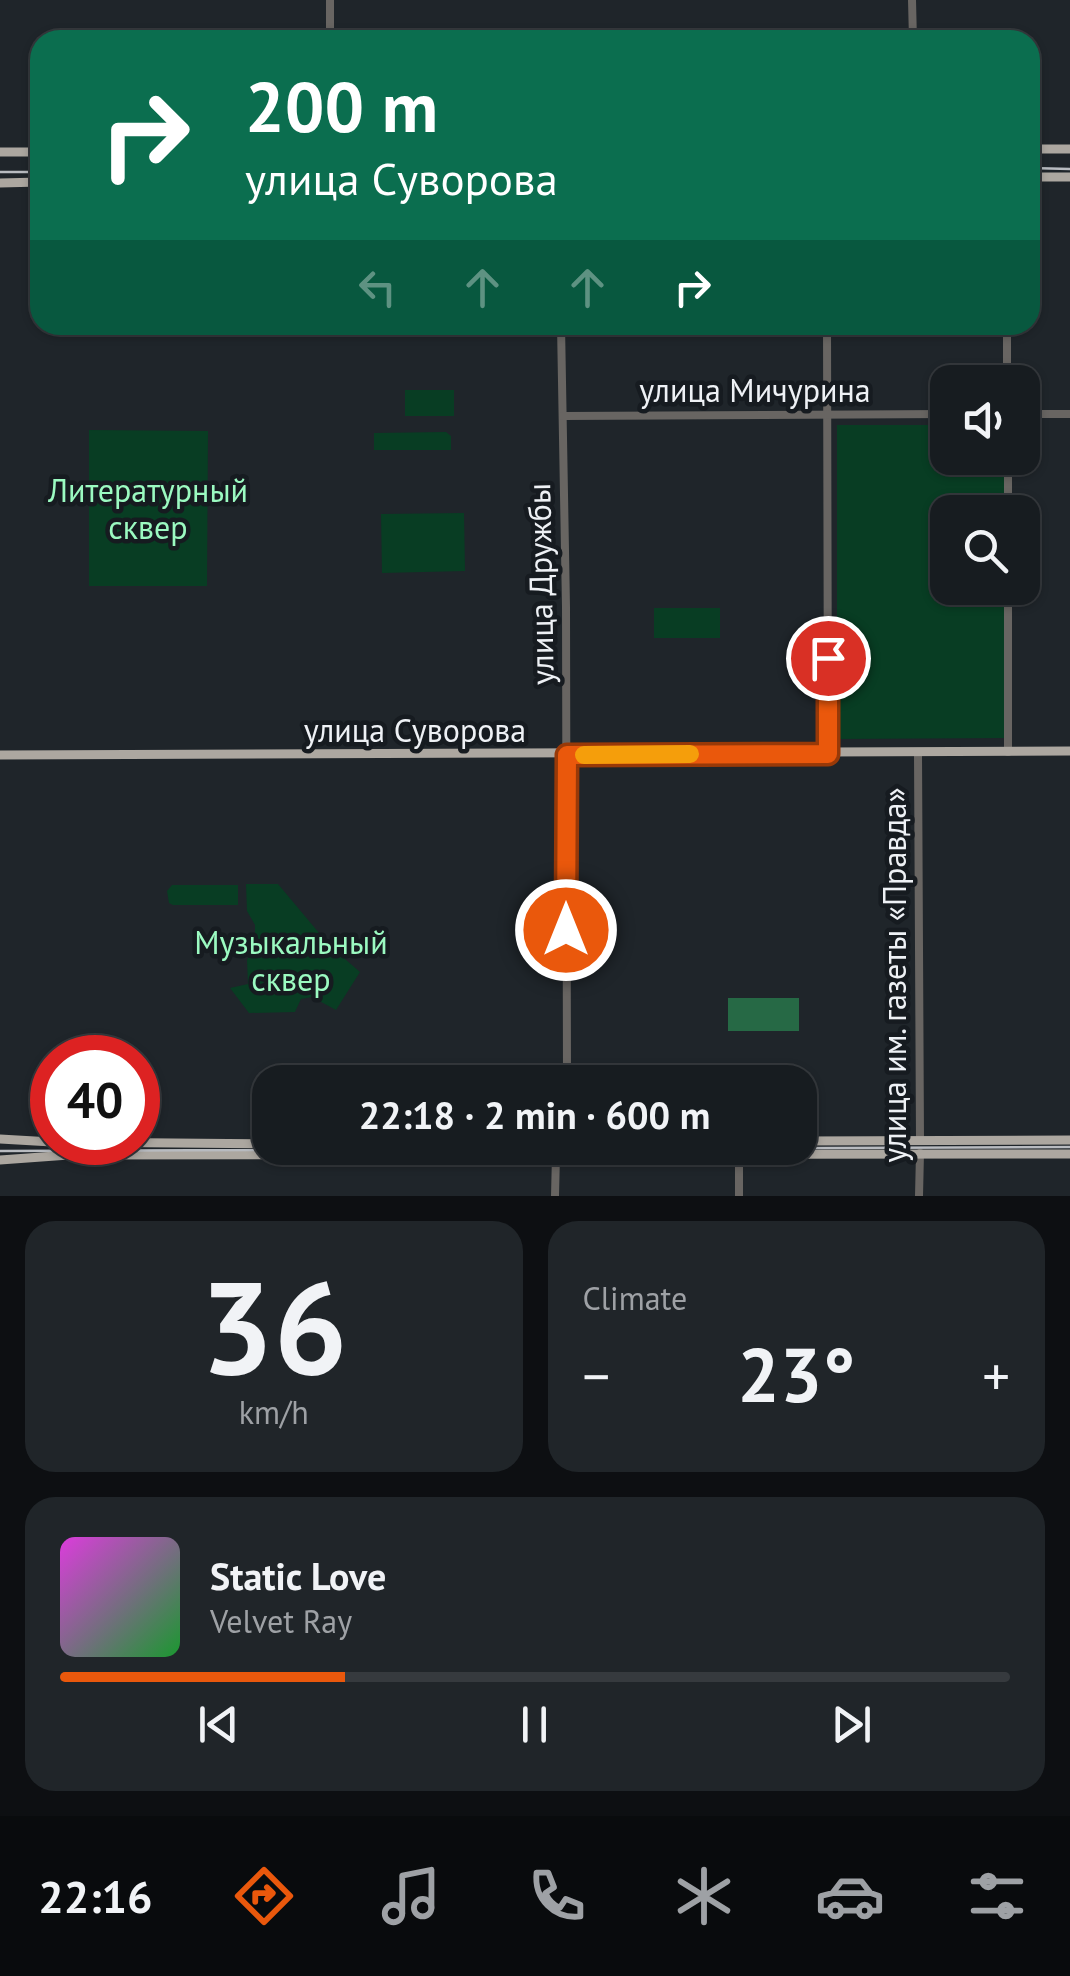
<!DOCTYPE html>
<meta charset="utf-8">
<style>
:root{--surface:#171c20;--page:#202529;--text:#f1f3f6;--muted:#9ea1a5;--line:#363a3e;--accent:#ea580c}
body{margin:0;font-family:"PT Sans",sans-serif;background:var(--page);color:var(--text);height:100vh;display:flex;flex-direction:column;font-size:38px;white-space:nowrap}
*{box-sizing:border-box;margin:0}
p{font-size:32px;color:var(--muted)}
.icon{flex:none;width:55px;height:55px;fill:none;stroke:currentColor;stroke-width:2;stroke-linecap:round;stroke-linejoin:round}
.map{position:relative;height:1196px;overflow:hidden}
.details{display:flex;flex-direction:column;gap:25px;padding:25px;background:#0d0f12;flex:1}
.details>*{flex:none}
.guide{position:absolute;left:30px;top:30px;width:1010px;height:305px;border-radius:30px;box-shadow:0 2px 8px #0004,0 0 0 2px var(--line);background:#0b6e4f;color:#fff;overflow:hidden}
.fabs{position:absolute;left:930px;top:365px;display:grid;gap:20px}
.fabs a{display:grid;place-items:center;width:110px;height:110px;border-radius:20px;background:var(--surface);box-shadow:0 2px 8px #0004,0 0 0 2px var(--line);font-size:50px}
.speed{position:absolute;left:30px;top:1035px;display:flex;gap:20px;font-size:50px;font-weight:700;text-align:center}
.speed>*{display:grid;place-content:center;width:130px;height:130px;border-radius:50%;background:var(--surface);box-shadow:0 2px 8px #0004,0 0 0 2px var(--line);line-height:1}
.speed .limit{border:15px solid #d22;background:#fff;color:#111}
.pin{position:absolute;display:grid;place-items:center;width:85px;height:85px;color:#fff;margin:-42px;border:5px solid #fff;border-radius:50%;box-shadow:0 2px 10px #0007}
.me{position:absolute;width:110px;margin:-55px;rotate:0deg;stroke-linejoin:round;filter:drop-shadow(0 0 8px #0008)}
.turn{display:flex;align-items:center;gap:35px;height:210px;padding:0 50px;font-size:45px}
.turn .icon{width:130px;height:130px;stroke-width:2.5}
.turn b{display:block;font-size:70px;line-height:85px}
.lanes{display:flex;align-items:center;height:95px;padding:0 50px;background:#0003;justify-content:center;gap:50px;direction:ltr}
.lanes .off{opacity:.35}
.big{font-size:75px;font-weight:700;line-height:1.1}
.details .card{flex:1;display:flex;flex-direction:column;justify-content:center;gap:15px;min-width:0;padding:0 35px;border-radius:30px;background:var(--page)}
.details .dial{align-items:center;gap:0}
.dial b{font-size:130px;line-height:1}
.song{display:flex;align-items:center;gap:30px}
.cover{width:120px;height:120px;border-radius:15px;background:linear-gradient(135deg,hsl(300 70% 55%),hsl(130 70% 35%))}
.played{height:10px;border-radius:5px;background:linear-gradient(90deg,var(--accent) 30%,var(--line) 30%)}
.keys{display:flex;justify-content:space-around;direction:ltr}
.heat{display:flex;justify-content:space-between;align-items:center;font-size:55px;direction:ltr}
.details .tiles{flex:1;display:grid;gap:25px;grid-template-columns:1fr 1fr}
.card:last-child{grid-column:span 2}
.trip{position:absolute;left:252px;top:1065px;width:565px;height:100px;border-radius:30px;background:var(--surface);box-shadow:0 2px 8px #0004,0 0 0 2px var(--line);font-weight:700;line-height:100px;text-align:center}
.tab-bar{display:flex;height:160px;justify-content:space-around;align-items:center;background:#090b0d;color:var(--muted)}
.tab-bar .icon{width:70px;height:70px}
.tab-bar .active{color:var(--accent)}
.tab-bar b{font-size:45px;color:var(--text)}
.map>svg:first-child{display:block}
</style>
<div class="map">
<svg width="1070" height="1196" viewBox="0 0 1070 1196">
<rect width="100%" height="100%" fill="#1f252a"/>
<g fill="#083d23">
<rect x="405" y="390" width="49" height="26"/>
<path d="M 837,425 L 947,425 L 948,458 L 1004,458 L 1004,512 L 948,512 L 948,588 L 1004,588 L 1004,738 L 837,739 Z"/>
<path d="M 89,430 L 208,431 L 207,586 L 89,586 Z"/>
<path d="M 446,432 L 451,436 L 451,450 L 374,450 L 374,433 Z"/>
<path d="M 464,513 L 465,571 L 382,573 L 381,514 Z"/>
<rect x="654" y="608" width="66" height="30"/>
<path d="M 246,884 L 278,884 L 330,946 L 360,972 L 336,1010 L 312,997 L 301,999 L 295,1012 L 249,1013 L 230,988 L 248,984 L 247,960 L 255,943 L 255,925 L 247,911 Z"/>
<path d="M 172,885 L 238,885 L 238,905 L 173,905 L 169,903 L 167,891 Z"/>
</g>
<rect fill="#266945" x="728" y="998" width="71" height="33"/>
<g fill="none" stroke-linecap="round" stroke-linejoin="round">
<g stroke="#686562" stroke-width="8">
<path d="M 912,0 L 913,40"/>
<path d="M 330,40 L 330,0"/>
<path d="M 561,325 L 566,607 L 567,1082"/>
<path d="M 827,325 L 828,754"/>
<path d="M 1007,325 L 1007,382"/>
<path d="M 1022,414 L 1070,414"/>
<path d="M 563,416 L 948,414"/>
<path d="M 1008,458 L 1008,512"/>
<path d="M 1008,588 L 1008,752"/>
<path d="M 918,753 L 920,1140"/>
<path d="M 555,1196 L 556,1155"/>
<path d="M 739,1196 L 739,1148"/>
<path d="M 919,1196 L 920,1153"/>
</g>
<g stroke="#aca7a0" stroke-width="9">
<path d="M 1030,149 L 1070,149"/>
<path d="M 0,152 L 40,152"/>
<path d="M 1030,177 L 1070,177"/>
<path d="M 0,183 L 40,182"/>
<path d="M 0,755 L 1070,751"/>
<path d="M 0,1139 L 52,1142"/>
<path d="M 800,1141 L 1070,1140"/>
<path d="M 63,1142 L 270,1144"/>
<path d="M 0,1160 L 69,1155 L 1070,1154"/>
</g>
<g stroke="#b8bbc0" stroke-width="2.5">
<path d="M 1030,168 L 1070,169"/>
<path d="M 0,172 L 40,172"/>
<path d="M 0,1151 L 1070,1147"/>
</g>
</g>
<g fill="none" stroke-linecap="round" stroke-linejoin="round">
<g stroke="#983908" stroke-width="25">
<path id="route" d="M 566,930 L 567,755 L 828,754 L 828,658"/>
</g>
<use href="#route" stroke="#ea580c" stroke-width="18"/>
<path stroke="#f59e0b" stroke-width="18" d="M 584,755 L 690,754"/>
</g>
<g text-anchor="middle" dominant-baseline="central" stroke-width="9" stroke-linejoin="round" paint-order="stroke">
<g font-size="32" fill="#eef1f5" stroke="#161b20">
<text x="755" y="390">улица Мичурина</text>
<text transform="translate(540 584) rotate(-91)">улица Дружбы</text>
<text x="415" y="730">улица Суворова</text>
<text transform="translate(894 975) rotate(-90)">улица им. газеты «Правда»</text>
</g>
<g font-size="32" fill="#9bfac1" stroke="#161b20">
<text x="148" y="490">Литературный<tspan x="148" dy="37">сквер</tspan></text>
<text x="291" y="942">Музыкальный<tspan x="291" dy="37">сквер</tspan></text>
</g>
</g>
</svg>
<div class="fabs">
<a><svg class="icon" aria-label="sound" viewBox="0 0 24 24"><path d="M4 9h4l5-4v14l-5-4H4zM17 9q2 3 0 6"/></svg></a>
<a><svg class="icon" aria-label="search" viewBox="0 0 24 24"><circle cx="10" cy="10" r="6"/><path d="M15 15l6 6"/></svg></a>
</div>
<div class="speed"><div class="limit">40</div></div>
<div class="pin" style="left:828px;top:658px;background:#d93025"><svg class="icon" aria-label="arrive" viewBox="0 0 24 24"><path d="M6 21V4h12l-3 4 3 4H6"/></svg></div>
<svg class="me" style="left:566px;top:930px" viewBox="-20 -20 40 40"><circle r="17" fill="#ea580c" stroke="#fff" stroke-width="3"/><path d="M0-11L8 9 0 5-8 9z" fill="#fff"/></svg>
<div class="trip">22:18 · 2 min · 600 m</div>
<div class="guide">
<div class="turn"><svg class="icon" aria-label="right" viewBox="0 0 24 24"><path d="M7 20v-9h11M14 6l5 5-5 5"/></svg><div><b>200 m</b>улица Суворова</div></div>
<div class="lanes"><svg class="icon off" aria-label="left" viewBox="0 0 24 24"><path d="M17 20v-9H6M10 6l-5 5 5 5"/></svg><svg class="icon off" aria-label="ahead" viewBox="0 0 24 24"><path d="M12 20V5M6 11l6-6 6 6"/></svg><svg class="icon off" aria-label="ahead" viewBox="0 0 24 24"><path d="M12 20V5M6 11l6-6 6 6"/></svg><svg class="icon" aria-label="right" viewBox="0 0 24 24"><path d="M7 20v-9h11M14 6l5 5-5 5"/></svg></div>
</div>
</div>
<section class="details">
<div class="tiles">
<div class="card dial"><b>36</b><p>km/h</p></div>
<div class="card"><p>Climate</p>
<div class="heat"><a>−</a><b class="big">23°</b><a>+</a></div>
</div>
<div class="card">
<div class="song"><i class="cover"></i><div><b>Static Love</b><p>Velvet Ray</p></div></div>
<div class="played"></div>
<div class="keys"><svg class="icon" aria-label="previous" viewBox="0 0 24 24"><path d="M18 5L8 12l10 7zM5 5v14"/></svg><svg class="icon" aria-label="pause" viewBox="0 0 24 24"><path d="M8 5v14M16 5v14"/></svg><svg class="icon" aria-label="next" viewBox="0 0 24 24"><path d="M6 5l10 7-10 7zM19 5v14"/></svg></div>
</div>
</div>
</section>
<nav class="tab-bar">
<b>22:16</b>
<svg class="icon active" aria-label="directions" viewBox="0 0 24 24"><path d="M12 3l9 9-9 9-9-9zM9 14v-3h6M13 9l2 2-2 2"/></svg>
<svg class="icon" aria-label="music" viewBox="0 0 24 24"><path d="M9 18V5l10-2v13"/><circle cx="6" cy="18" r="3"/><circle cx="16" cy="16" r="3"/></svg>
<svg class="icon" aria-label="phone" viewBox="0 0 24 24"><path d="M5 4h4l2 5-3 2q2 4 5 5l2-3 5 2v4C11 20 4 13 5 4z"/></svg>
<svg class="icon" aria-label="climate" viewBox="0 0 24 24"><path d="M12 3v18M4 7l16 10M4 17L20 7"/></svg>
<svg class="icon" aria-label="car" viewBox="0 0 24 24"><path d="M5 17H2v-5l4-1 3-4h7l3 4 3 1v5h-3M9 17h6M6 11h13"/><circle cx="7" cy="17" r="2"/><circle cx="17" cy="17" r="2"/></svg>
<svg class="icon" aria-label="filters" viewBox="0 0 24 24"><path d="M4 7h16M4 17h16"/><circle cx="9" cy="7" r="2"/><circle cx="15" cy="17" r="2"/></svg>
</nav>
